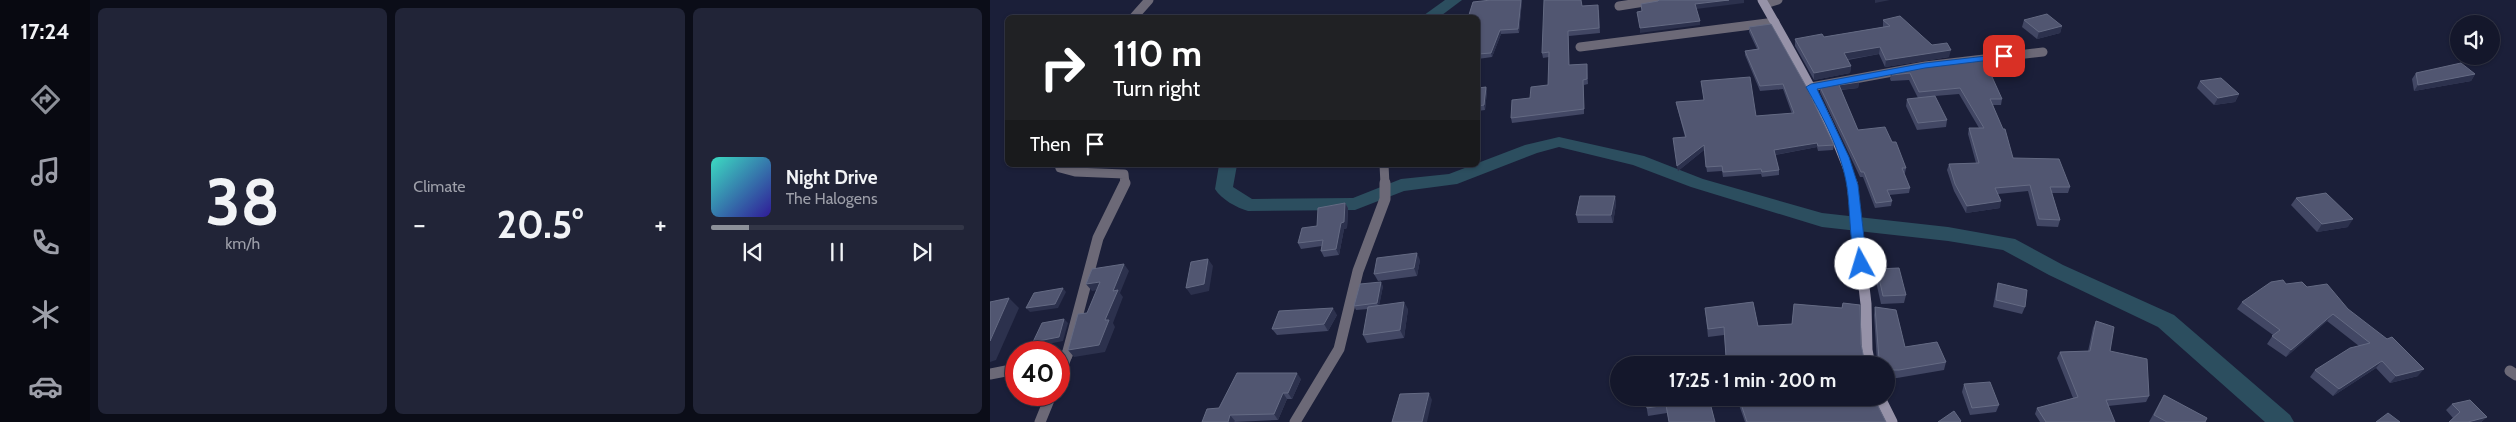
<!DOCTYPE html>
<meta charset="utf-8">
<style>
:root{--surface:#14172b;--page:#212437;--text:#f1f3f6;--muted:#9d9fa9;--line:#333647;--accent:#8c9099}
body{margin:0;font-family:Cabin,sans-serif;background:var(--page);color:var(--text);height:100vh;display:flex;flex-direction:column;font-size:19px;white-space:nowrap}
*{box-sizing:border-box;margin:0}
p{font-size:16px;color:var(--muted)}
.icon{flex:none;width:28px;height:28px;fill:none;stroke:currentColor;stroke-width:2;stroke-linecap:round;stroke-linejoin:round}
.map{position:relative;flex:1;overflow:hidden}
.panel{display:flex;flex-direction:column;gap:8px;padding:8px;background:#0b0d18;width:900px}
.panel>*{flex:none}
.hud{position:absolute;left:15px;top:15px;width:475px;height:152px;border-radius:8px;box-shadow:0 1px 4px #0004,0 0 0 1px var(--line);background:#202124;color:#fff;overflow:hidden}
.buttons{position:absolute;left:1460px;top:15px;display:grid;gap:10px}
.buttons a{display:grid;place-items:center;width:50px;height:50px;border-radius:50%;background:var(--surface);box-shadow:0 1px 4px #0004,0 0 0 1px var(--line);font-size:25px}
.speed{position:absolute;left:15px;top:341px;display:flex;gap:10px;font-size:25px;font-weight:700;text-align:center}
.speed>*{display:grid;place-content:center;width:65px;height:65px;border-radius:50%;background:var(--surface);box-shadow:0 1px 4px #0004,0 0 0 1px var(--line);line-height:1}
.speed .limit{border:8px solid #d22;background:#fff;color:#111}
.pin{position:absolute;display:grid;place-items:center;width:42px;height:42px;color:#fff;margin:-21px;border-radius:10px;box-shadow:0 2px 8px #0006}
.me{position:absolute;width:55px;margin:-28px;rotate:354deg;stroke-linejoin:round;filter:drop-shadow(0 0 4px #0008)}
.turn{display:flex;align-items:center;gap:18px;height:105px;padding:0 25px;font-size:22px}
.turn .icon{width:65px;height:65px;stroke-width:2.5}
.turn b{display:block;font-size:35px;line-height:42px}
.then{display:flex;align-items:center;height:48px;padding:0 25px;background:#0003;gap:10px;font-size:19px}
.big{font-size:38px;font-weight:800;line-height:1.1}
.panel .widget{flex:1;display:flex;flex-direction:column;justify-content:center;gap:8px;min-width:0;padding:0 18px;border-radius:8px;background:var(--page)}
.panel .dial{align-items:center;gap:0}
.dial b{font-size:65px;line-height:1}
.song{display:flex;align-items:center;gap:15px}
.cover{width:60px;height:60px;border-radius:8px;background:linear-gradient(135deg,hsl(170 70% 55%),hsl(250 70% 35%))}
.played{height:5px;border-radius:2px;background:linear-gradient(90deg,var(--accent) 15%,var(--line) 15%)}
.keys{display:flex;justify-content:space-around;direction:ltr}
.heat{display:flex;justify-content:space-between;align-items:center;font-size:28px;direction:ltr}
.panel .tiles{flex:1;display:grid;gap:8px;grid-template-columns:repeat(3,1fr)}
.trip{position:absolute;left:620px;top:356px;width:285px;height:50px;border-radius:25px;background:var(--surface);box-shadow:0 1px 4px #0004,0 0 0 1px var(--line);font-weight:800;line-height:50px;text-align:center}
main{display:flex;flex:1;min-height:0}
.menu{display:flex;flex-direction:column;width:90px;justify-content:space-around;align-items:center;background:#080911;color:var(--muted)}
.menu .icon{width:35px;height:35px}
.menu .selected{color:var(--accent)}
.menu b{font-size:22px;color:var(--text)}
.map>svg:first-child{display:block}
</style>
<main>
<nav class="menu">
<b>17:24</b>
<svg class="icon selected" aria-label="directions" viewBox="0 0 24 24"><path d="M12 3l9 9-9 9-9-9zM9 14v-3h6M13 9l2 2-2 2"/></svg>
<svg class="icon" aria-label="music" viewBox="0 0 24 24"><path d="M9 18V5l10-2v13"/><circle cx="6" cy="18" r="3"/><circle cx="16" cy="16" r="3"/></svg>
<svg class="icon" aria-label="phone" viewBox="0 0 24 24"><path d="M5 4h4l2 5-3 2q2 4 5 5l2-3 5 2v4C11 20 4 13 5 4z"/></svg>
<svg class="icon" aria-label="climate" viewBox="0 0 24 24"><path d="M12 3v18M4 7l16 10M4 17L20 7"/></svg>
<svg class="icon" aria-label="car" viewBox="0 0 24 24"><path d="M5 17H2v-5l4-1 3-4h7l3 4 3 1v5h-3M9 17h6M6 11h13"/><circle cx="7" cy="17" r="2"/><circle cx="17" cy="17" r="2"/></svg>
</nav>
<section class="panel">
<div class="tiles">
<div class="widget dial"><b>38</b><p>km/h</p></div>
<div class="widget"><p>Climate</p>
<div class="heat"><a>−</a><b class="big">20.5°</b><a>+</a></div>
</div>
<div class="widget">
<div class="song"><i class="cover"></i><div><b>Night Drive</b><p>The Halogens</p></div></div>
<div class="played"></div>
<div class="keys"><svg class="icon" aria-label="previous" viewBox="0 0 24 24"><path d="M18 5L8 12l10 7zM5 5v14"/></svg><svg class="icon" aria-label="pause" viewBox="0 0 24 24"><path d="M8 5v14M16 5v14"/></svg><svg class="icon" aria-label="next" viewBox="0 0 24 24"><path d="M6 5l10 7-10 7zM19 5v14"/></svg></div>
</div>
</div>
</section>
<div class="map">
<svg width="1526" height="422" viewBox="0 0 1526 422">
<rect width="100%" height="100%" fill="#1b1f39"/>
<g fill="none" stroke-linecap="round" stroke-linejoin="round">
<g fill="#2c4e5f" fill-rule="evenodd">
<path d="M 455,0 L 472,0 L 448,18 L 430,18 Z"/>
<path d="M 569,137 L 654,156 L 713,179 L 832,213 L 958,227 L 1025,239 L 1073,265 L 1184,315 L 1300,415 L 1304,422 L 1275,422 L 1168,327 L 1059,275 L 1013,250 L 958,241 L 832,227 L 701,187 L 643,165 L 569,147 L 547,153 L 467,184 L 414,191 L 365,210 L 258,211 C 247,208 231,199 225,189 L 229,165 L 247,165 L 243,187 L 262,199 L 363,198 L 411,179 L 459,174 L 535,145 Z"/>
</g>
<g stroke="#6c6977" stroke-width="9">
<path d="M 775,4 L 788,0"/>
<path d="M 629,6 L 667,0"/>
<path d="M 143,18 L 159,0"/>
<path d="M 590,47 L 785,22"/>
<path d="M 821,87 L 935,66 L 1053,52"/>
<path d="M 69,165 L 70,168 L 85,172 L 134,174 L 135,184"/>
<path d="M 394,165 L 395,184"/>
</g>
<g stroke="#6c6977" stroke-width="11">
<path d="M 77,355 L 108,238 L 135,183"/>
<path d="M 69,357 L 77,355 L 69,375"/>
<path d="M 1520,371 L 1526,375"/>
<path d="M 0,374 L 26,369"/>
<path d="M 50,422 L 61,395"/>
<path d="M 305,422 L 349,349 L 368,271 L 395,199 L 395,183"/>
</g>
<path stroke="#9692a8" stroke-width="9" d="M 772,0 C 806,60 841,118 863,184"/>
<g stroke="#9692a8" stroke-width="11">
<path d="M 862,183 L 876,304 L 877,350 L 880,365"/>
<path d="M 890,398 L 902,422"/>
</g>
</g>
<g fill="#424764">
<path d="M 532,0 L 529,33 L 511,34 L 502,57 L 488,59 L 488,18 L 501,1 Z"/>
<path d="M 592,6 L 609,10 L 610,33 L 579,36 L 579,65 L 597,64 L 598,84 L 594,85 L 594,114 L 522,123 L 521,118 L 540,98 L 558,85 L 559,57 L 553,58 L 552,53 Z"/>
<path d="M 893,20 L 942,45 L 959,57 L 895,67 L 889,54 L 858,60 L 861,66 L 860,73 L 824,80 L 805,46 L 805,39 L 834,37 L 893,27 Z"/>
<path d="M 1034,20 L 1072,26 L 1070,33 L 1047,39 L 1032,27 Z"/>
<path d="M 759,27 L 844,145 L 843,150 L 828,151 L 827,147 L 785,155 L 789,170 L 789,175 L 772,177 L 771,174 L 733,177 L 732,171 L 717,172 L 714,150 L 688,171 L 684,143 L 695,137 L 687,107 L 686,102 L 766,116 L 802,114 L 793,89 L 770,91 L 755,55 L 755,51 L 767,49 L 759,32 Z"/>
<path d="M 937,66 L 1012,99 L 1011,105 L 1003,105 L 1023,158 L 1080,187 L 1078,193 L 1062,193 L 1070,220 L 1068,227 L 1047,226 L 1038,191 L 1008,194 L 1010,208 L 976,213 L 964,191 L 957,170 L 959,164 L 986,163 L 978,134 L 979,128 L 989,128 L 969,94 L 945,96 L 957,120 L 956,127 L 927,130 L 916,106 L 917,99 L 928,98 L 919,80 L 901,81 L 900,79 L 901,73 Z"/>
<path d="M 1426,73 L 1485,74 L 1481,81 L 1424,91 L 1422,79 Z"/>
<path d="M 1210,81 L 1249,94 L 1245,102 L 1224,105 L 1207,88 Z"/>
<path d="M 869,82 L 868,88 L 851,90 L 868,130 L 902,142 L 916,168 L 915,173 L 914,173 L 920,188 L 919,193 L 899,195 L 902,201 L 901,206 L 885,208 L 873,177 L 870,177 L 830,92 L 830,87 Z"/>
<path d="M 496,87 L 497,91 L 495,110 L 488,111 L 488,88 Z"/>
<path d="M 625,196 L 626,204 L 623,223 L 588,223 L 586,215 Z"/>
<path d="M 1306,198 L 1358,227 L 1327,232 L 1301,205 Z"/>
<path d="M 355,203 L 358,208 L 357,228 L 354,229 L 349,255 L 334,257 L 331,251 L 332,246 L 311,249 L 308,243 L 327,226 Z"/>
<path d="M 430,260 L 427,276 L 388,281 L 384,274 Z"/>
<path d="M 887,269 L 916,295 L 914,303 L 891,304 L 885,277 Z"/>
<path d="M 1008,283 L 1035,307 L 1032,314 L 1003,307 L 1006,291 Z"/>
<path d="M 1296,284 L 1317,287 L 1358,309 L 1428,376 L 1400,383 L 1386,368 L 1343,396 L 1320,377 L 1325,370 L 1369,346 L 1337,321 L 1296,357 L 1277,344 L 1283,335 L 1247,309 L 1252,302 Z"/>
<path d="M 393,286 L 389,305 L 418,309 L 414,338 L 377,343 L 373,335 L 378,309 L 366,310 L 364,306 Z"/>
<path d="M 763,302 L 768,326 L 802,324 L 804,304 L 852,308 L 853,303 L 870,305 L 871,344 L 874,359 L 879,364 L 886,363 L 887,362 L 884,315 L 885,307 L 906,310 L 915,347 L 947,342 L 956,362 L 954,370 L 907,378 L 896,378 L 896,365 L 679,365 L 736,357 L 734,335 L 718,337 L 715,308 Z"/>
<path d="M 347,315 L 338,331 L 287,335 L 282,329 Z"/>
<path d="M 1106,321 L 1120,351 L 1159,396 L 1156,402 L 1118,406 L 1125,422 L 1050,422 L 1045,414 L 1047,408 L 1083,398 L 1067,358 L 1070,352 L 1098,351 L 1103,328 Z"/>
<path d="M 311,379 L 302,399 L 297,399 L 288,420 L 244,422 L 212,422 L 229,408 Z"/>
<path d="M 974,384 L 1009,405 L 1006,412 L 980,415 L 972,392 Z"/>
<path d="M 655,398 L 884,398 L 896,422 L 755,422 L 748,402 L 721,406 L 725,422 L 679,422 L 677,413 L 658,416 Z"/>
<path d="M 1170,402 L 1215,422 L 1159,422 Z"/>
<path d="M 1462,404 L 1497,417 L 1491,422 L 1459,422 L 1463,418 L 1456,410 Z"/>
</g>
<g fill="#2c314d">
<path d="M 531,0 L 532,0 L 529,33 L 528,29 Z"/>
<path d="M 739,0 L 754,0 L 754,3 L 706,9 L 705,4 Z"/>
<path d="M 885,0 L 900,0 L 885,3 Z"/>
<path d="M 710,21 L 710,25 L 650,33 L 650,28 Z"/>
<path d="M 1072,26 L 1070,33 L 1047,39 L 1049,32 Z"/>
<path d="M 510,30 L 511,34 L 502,57 L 501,53 Z"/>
<path d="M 578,31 L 579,36 L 579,70 L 579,65 Z"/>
<path d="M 890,47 L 889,54 L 853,60 L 854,53 Z"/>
<path d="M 961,50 L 959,57 L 895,67 L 896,60 Z"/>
<path d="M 861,66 L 860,73 L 824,80 L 824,73 Z"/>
<path d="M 1485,74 L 1481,81 L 1424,91 L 1428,85 Z"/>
<path d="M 593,80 L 594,85 L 594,114 L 594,109 Z"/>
<path d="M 869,82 L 868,88 L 848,90 L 849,85 Z"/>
<path d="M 496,87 L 497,91 L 495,110 L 494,105 Z"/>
<path d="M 1249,94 L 1245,102 L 1224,105 L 1228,98 Z"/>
<path d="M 827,143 L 827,147 L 784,155 L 784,150 Z"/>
<path d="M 714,145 L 714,150 L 688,171 L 687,166 Z"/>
<path d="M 625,196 L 626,204 L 623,223 L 621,215 Z"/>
<path d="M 1011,201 L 1010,208 L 976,213 L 977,206 Z"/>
<path d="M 355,203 L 358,208 L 357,228 L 354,229 L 349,255 L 346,249 Z"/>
<path d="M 1363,219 L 1358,227 L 1327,232 L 1332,224 Z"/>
<path d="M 427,253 L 430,260 L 427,276 L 424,268 Z"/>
<path d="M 218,259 L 223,266 L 219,291 L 201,295 L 196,288 Z"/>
<path d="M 134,264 L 139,271 L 130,293 L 133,297 L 123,323 L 125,327 L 115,352 L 84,357 L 78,350 L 115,320 L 123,291 Z"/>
<path d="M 110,282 L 115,289 L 102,291 L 96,284 Z"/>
<path d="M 391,282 L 393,286 L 389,307 L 387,303 Z"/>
<path d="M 73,288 L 76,292 L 68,308 L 40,312 L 36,308 Z"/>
<path d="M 19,298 L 29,308 L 6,360 L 0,362 L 0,341 Z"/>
<path d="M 414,302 L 418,309 L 414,338 L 410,330 Z"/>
<path d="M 343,308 L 347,315 L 338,331 L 334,324 Z"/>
<path d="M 1343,314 L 1337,321 L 1296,357 L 1301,350 Z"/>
<path d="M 74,319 L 78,323 L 73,341 L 47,346 L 43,342 Z"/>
<path d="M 1392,361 L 1386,368 L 1343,396 L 1349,389 Z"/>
<path d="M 1434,369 L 1428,376 L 1400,383 L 1406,376 Z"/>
<path d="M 307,373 L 311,379 L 302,399 L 298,393 Z"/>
<path d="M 293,393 L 297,399 L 288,420 L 284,414 Z"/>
<path d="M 439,393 L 442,400 L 437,422 L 432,422 Z"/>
<path d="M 240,415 L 245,421 L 244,422 L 238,422 Z"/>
<path d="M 1497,417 L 1491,422 L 1478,422 Z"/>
</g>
<g fill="#515671" stroke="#646a83">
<path d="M 501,0 L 531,0 L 528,29 L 510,30 L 501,53 L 488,54 L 488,18 L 478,18 L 483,2 Z"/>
<path d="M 554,0 L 591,0 L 592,6 L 608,5 L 609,28 L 578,31 L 579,65 L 597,64 L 597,79 L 593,80 L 594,109 L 521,118 L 522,100 L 540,98 L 541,87 L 558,85 L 559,52 L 552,53 Z"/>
<path d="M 669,0 L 739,0 L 705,4 L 710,21 L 650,28 L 647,12 L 652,11 L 651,4 L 668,1 Z"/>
<path d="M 1057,14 L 1072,26 L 1049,32 L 1034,20 Z"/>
<path d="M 910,16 L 942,45 L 957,43 L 961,50 L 896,60 L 890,47 L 854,53 L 861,66 L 824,73 L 805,39 L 832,34 L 834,37 L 900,26 L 893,20 Z"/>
<path d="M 781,24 L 817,88 L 844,145 L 828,146 L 827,143 L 784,150 L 789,170 L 772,172 L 771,169 L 733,172 L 732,166 L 716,167 L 714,145 L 687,166 L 683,138 L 696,137 L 686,102 L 714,100 L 711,81 L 760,77 L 766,116 L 804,113 L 793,84 L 770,86 L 755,51 L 769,49 L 759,27 Z"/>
<path d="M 994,59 L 1012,99 L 1000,99 L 1013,129 L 1015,129 L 1023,158 L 1069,159 L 1080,187 L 1060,187 L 1070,220 L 1049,219 L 1040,185 L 1005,188 L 1011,201 L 977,206 L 965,184 L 959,164 L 989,163 L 979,128 L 994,128 L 970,88 L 929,92 L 920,73 L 902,75 L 901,73 L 937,66 Z"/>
<path d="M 1471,63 L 1485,74 L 1428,85 L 1426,73 Z"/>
<path d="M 1231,78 L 1249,94 L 1228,98 L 1210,81 Z"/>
<path d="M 867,80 L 869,82 L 849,85 L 868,130 L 895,127 L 902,142 L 906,142 L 916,168 L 912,168 L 920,188 L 897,190 L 902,201 L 886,203 L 874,172 L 871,172 L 830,87 Z"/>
<path d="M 496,87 L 494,105 L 488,106 L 488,88 Z"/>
<path d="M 945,96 L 957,120 L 928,123 L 917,99 Z"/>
<path d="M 1336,193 L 1363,219 L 1332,224 L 1306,198 Z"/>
<path d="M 590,196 L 625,196 L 621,215 L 586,215 Z"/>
<path d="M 355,203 L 354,222 L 351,223 L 346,249 L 331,251 L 333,240 L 308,243 L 312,228 L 327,226 L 328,208 Z"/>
<path d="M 427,253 L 424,268 L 384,274 L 387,258 Z"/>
<path d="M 218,259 L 214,284 L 196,288 L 201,262 Z"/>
<path d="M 134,264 L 123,291 L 128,290 L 115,320 L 119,320 L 109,345 L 78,350 L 88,314 L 97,313 L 110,282 L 96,284 L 102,269 Z"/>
<path d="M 909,268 L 916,295 L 893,296 L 887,269 Z"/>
<path d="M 1293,280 L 1296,284 L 1312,282 L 1317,287 L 1337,284 L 1358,309 L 1397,339 L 1402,337 L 1434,369 L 1406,376 L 1392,361 L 1349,389 L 1325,370 L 1360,348 L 1380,343 L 1343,314 L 1301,350 L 1282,336 L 1290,330 L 1252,302 L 1281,282 Z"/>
<path d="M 391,282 L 387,303 L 364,306 L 370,284 Z"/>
<path d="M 1008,283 L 1037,290 L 1035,307 L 1006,300 Z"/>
<path d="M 73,288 L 65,304 L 36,308 L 44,293 Z"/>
<path d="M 19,298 L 0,341 L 0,302 Z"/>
<path d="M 414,302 L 410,330 L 373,335 L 378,307 Z"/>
<path d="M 763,302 L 768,326 L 802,324 L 804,304 L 852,308 L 853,303 L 870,305 L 871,344 L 874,359 L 879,364 L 886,363 L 889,359 L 885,307 L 906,310 L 915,347 L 947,342 L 956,362 L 909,370 L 896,370 L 896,365 L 679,365 L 736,357 L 734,327 L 718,329 L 715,308 Z"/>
<path d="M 343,308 L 334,324 L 282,329 L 289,311 Z"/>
<path d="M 74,319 L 69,337 L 43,342 L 52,323 Z"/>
<path d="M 1106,321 L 1124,327 L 1120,351 L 1157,359 L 1159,396 L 1116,400 L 1125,422 L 1056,422 L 1047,408 L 1088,397 L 1070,352 L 1100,351 Z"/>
<path d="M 247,373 L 307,373 L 298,393 L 293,393 L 284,414 L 240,415 L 238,422 L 212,422 L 217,409 L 229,408 Z"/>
<path d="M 1000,382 L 1009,405 L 982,408 L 974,384 Z"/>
<path d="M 439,393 L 432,422 L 402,422 L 410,394 Z"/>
<path d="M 1174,395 L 1217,418 L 1215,422 L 1177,422 L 1164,415 Z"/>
<path d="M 655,398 L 728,398 L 719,399 L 725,422 L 679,422 L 676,405 L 657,408 Z"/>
<path d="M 749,398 L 884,398 L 896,422 L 757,422 Z"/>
<path d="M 1480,400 L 1497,417 L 1478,422 L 1459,422 L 1470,412 L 1462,404 Z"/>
<path d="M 964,411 L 971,421 L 970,422 L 948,422 Z"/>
<path d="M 1398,413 L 1410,422 L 1386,422 Z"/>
</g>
<path fill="#1a73e8" stroke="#114b97" d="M 1014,54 L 1017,55 L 1017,58 L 935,68 L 827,89 L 859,157 L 868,185 L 877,264 L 876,268 L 867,268 C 860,254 860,205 857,187 C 852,153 833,117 816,87 L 821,84 L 935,63 Z"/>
</svg>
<div class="buttons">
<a><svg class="icon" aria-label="sound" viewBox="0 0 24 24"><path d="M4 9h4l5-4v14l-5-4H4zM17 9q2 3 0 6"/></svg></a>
</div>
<div class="speed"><div class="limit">40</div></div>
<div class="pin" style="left:1014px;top:56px;background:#d93025"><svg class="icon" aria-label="arrive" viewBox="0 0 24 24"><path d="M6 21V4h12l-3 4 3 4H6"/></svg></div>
<svg class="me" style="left:871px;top:264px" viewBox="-20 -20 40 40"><circle r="19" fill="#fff"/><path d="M0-13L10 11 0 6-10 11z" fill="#1a73e8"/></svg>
<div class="trip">17:25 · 1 min · 200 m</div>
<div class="hud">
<div class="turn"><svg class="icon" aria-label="right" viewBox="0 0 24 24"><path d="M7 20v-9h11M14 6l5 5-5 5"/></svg><div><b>110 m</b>Turn right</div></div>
<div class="then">Then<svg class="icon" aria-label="arrive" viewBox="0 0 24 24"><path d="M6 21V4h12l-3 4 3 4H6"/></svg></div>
</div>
</div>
</main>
